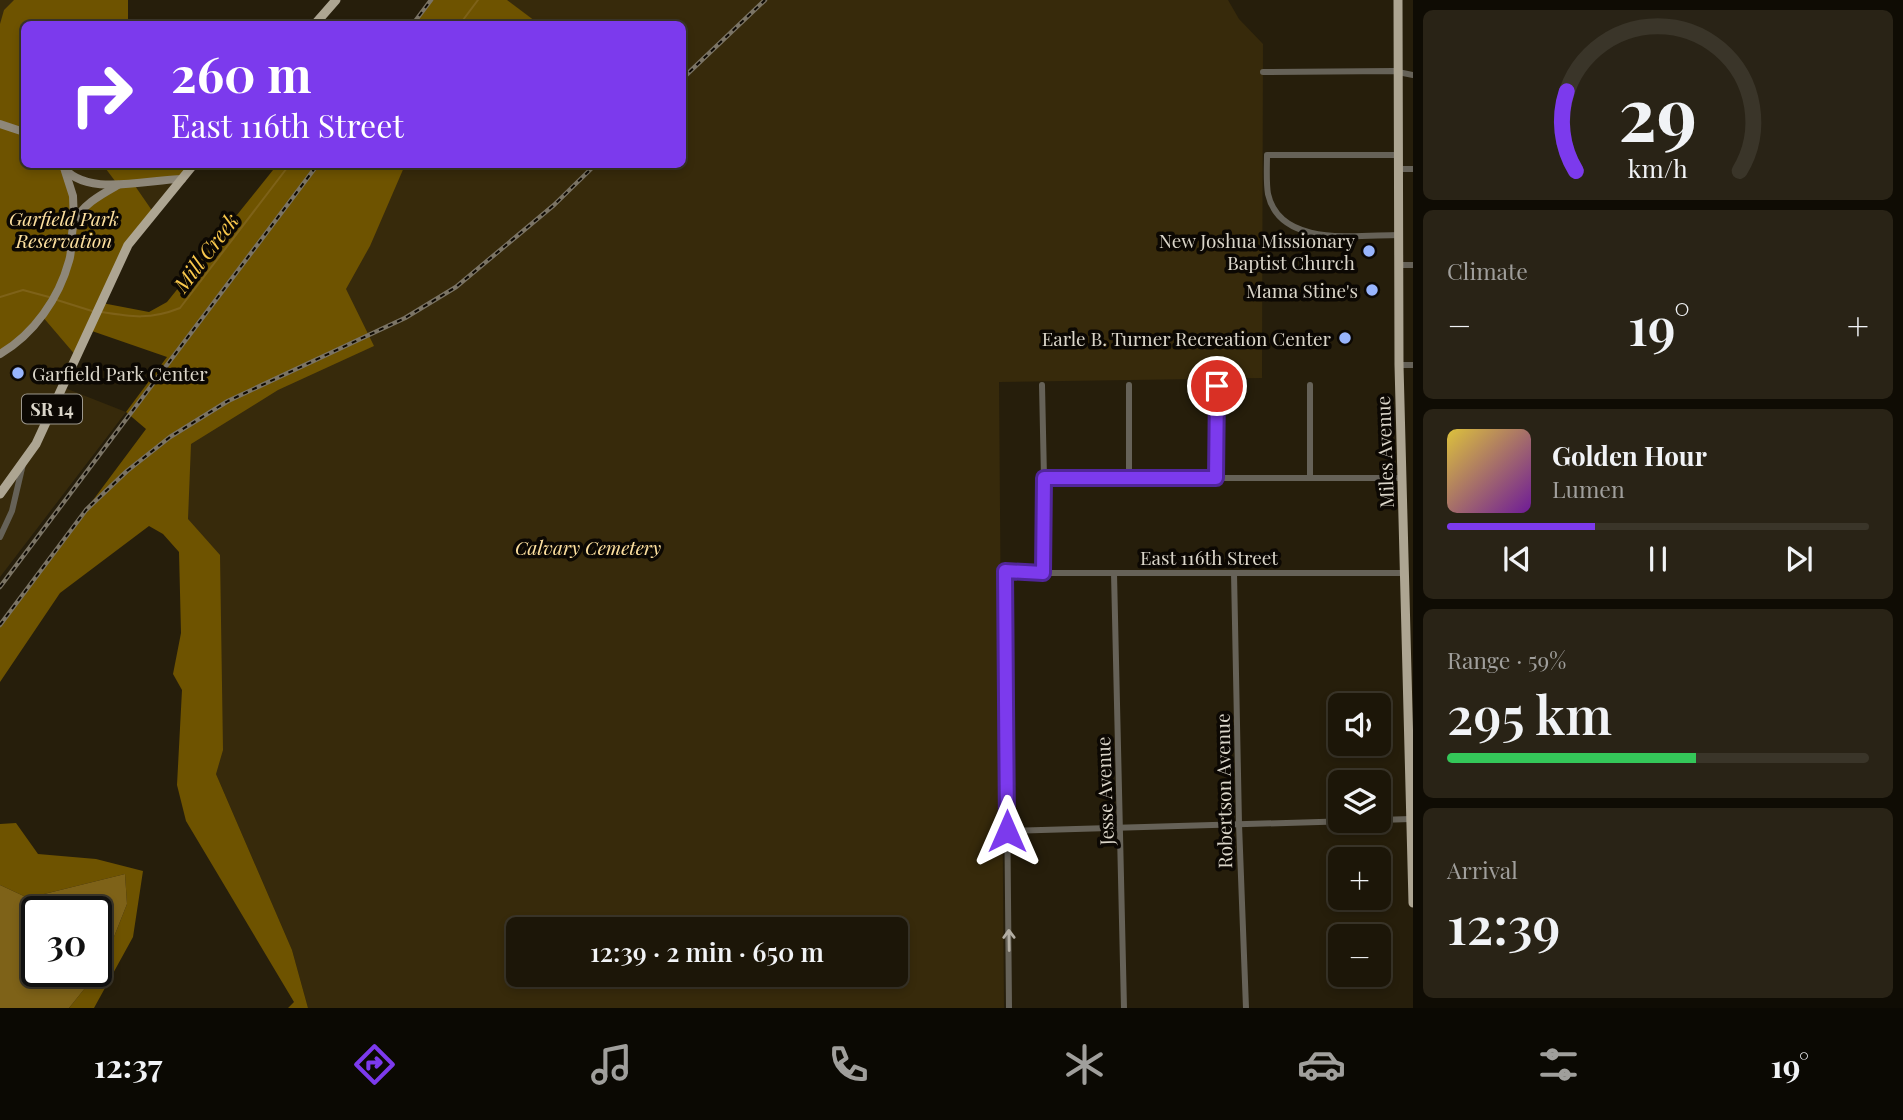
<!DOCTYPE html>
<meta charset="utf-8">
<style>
:root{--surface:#1c1608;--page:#292316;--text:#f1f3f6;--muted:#a09f9c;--line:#3a3529;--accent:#7c3aed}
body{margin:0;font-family:"Playfair Display",serif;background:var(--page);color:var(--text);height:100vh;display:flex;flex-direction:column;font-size:26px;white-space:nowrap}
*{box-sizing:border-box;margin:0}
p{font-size:23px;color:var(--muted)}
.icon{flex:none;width:38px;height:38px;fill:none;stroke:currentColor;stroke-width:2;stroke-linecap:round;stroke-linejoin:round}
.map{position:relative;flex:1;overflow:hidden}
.details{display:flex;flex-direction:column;gap:10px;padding:10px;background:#0f0c04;width:490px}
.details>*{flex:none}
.hud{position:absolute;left:21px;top:21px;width:665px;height:147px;border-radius:10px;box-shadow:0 4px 10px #0003,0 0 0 2px var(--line);background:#7c3aed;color:#fff;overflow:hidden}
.controls{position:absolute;left:1328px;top:693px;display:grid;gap:14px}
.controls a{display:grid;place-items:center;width:63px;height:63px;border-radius:10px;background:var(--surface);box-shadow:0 4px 10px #0003,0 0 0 2px var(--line);font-size:35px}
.speed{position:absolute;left:21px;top:896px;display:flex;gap:14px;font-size:35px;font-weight:700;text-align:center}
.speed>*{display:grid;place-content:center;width:91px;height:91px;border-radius:50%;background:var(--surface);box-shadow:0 4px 10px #0003,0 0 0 2px var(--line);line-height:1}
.speed .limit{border:4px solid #111;border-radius:10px;background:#fff;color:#111}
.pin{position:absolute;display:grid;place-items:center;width:60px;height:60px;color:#fff;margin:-30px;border:4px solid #fff;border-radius:50%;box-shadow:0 2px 7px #0007}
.me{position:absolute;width:77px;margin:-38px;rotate:0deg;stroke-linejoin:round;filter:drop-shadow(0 0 5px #0008)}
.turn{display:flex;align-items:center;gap:24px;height:147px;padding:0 35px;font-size:32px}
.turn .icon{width:91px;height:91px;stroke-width:2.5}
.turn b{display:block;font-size:49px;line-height:60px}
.big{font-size:52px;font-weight:600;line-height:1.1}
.details .card{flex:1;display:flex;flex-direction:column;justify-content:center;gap:10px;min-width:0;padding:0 24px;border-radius:10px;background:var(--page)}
.details .dial{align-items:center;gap:0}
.dial svg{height:182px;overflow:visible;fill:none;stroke:var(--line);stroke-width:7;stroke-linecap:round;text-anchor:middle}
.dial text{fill:var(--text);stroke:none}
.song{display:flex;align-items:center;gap:21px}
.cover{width:84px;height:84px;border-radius:10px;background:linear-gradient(135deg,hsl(50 70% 55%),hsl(280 70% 35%))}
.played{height:7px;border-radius:4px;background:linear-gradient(90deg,var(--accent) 35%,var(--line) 35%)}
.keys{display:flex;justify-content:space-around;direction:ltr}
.heat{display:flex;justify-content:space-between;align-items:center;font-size:38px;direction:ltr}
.charge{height:10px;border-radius:5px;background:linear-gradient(90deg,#34c759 59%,var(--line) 0)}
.trip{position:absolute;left:506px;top:917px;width:402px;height:70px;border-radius:10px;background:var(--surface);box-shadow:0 4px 10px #0003,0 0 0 2px var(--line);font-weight:600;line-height:70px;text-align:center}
.tabs{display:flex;height:112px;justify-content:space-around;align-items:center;background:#0b0903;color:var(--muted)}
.tabs .icon{width:49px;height:49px}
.tabs .on{color:var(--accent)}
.tabs b{font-size:32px;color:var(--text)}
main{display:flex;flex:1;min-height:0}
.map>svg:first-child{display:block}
</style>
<main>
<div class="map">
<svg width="1413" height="1008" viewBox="0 0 1413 1008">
<rect width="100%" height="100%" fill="#261e0b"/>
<g fill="#372a0b" fill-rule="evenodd">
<path d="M 0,0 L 69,0 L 24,24 L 24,164 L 193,165 L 133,234 L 65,388 L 126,412 L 0,577 Z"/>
<path d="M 459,0 L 1228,0 L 1239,19 L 1263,44 L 1262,378 L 999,382 L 1004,1008 L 308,1008 L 292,950 L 216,774 L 205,566 L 146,428 L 336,165 L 682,164 L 682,24 L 440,24 ZM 518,929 L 896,929 L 896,975 L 518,975 Z"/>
</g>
<g fill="#6e5300">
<path d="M 14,0 L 128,0 L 128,24 L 24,24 L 24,127 L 17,128 L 24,132 L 24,164 L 61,165 L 65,171 L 74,221 L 89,203 L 118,185 L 103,165 L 194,165 L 182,179 L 133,183 L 153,212 L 128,245 L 102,303 L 149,312 L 167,302 L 277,165 L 405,165 L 370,246 L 346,289 L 374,346 L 278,390 L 191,444 L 188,519 L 220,555 L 223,750 L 216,774 L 292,950 L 308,1008 L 288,1008 L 294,1002 L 186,821 L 177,785 L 182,690 L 173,674 L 181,633 L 179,552 L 163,534 L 149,526 L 60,593 L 0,682 L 0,625 L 146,429 L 126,412 L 167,357 L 89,330 L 77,357 L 42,316 L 0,354 L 0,24 L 4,10 Z"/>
<path d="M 431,0 L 507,0 L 539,24 L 413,24 Z"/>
<path d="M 16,823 L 38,854 L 96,859 L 143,871 L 133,937 L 94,1008 L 69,1008 L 102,967 L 127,904 L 125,874 L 28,898 L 0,885 L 0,824 Z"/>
</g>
<path fill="#7e6218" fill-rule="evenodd" d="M 125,874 L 127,904 L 102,967 L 69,1008 L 0,1008 L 0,885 L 28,898 ZM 37,912 L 96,912 L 96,971 L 37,971 Z"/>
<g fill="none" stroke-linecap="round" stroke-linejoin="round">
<g stroke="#7e6218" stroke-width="2">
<path d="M 460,24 L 478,0"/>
<path d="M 0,297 L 23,290 L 49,297"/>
<path d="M 57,300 L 92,311"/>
<path d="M 101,312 C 132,317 150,320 180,308 L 290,164"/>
</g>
<g stroke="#666258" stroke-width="6">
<path d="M 1263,72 L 1393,71 L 1413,75"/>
<path d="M 1398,155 L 1267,155 C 1267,167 1266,182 1268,194 C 1280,248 1357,235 1399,235"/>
<path d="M 1398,169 L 1413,169"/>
<path d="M 1399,265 L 1413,265"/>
<path d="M 1399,365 L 1413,365"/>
<path d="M 1042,385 L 1044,478 L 1043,573"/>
<path d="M 1310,385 L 1310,478"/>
<path d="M 1044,478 L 1401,478"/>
<path d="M 1129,478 L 1129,385"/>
<path d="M 1216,478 L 1217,386"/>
<path d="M 0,537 L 12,511 L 23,464"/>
<path d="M 1114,573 L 1124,1008"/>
<path d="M 1234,573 L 1239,824 L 1246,1008"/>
<path d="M 1379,820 L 1411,819"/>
<path d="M 1008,831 L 1352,821"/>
<path d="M 1009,1008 L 1005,571 L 1043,573 L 1405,573"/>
</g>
<g stroke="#8e8779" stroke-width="8">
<path d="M 0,124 L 24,132"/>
<path d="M 61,164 C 83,199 148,179 182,179"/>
<path d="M 65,171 L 73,196 L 74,223"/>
<path d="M 0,354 C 34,334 59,298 69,261 C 73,249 70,235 74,223 C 81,205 102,194 118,185"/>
</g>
<g stroke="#ada592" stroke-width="9">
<path d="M 1398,0 L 1399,365 L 1413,903"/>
<path d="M 315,24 L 336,0"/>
<path d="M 0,494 L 36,444 L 128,245 L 194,164"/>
</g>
<g stroke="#7b7465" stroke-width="4.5">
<g id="rail">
<path d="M 413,24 L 431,0"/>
<path d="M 682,79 L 765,0"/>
<path d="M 0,587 L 318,164"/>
<path d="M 0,625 L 86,510 L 127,471 L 170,437 L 228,401 L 405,318 L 456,287 L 554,205 L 596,164"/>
</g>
</g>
<use href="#rail" stroke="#0c0803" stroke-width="2" stroke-dasharray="5" stroke-linecap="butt"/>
</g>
<defs><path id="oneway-shaft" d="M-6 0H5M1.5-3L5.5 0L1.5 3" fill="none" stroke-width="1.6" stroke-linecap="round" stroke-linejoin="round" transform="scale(1.75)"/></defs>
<use stroke="#b2ada2" href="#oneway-shaft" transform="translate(1009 940) rotate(-91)"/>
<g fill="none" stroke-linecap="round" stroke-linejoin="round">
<g stroke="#51269a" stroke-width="18">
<path id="route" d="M 1007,831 L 1005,571 L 1043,573 L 1044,478 L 1216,478 L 1217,386"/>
</g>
<use href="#route" stroke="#7c3aed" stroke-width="12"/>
</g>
<g fill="#98b5fd" stroke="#0c0803" stroke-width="2.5">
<circle cx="1369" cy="251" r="7"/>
<circle cx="1372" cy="290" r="7"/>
<circle cx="1345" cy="338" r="7"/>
<circle cx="18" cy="373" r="7"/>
</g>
<g text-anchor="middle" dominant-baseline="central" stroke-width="7" stroke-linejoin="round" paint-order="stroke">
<rect fill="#0c0803" stroke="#9d988e" stroke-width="2" x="22" y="394.5" width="60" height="29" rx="5"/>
<g font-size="18" font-weight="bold" fill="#dbd6ca">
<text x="52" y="409">SR 14</text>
</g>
<g font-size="19" font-style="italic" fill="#fee1a0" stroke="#0c0803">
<text x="64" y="218">Garfield Park<tspan x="64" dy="22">Reservation</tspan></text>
<text x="588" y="547">Calvary Cemetery</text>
</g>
<g font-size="19" fill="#dbd6ca" stroke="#0c0803" text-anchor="end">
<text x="1355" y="240">New Joshua Missionary<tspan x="1355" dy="22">Baptist Church</tspan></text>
<text x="1358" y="290">Mama Stine's</text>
<text x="1331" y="338">Earle B. Turner Recreation Center</text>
<text x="32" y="373" text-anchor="start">Garfield Park Center</text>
</g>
<g font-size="19" fill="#dbd6ca" stroke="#0c0803">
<text transform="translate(1384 452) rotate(-92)">Miles Avenue</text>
<text x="1209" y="557">East 116th Street</text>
<text transform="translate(1104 791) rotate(-92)">Jesse Avenue</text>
<text transform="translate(1223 791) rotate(-91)">Robertson Avenue</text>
</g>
<g font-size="21" font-style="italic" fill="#f9c84c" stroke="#0c0803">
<text transform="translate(205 252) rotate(-53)">Mill Creek</text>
</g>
</g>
</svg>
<div class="controls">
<a><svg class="icon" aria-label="sound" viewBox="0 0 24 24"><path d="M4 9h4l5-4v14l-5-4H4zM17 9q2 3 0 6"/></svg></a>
<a><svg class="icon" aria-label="layers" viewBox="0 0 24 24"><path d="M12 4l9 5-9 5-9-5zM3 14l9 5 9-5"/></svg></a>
<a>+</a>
<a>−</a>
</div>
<div class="speed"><div class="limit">30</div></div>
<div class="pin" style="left:1217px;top:386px;background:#d93025"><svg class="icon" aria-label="arrive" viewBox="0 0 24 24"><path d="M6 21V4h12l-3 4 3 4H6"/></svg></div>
<svg class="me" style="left:1007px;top:831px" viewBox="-20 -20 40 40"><path d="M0-17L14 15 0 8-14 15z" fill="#7c3aed" stroke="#fff" stroke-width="4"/></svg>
<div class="trip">12:39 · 2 min · 650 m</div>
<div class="hud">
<div class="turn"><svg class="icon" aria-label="right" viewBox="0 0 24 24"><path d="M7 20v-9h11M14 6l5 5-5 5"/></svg><div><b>260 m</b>East 116th Street</div></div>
</div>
</div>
<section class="details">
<div class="card dial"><svg viewBox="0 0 100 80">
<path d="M14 69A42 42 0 1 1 86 69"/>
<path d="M14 69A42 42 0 0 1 10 34" stroke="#7c3aed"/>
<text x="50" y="56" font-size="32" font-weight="700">29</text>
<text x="50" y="72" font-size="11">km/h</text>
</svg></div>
<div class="card"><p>Climate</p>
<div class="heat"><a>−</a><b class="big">19°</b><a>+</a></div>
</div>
<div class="card">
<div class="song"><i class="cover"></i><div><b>Golden Hour</b><p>Lumen</p></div></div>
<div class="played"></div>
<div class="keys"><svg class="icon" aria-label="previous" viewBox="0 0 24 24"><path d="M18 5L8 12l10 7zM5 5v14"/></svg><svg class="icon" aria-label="pause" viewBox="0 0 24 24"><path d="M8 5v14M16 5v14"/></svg><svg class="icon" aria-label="next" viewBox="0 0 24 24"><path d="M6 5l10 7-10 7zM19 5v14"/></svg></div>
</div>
<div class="card"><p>Range · 59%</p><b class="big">295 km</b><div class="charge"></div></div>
<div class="card"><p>Arrival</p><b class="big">12:39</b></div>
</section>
</main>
<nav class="tabs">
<b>12:37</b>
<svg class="icon on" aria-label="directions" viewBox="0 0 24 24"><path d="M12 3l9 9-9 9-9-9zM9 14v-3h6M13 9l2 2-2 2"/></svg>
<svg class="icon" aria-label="music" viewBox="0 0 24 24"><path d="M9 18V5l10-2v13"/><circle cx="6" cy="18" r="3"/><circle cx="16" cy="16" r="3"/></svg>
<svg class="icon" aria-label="phone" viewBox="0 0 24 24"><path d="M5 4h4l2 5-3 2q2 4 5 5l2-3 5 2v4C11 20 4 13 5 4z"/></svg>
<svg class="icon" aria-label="climate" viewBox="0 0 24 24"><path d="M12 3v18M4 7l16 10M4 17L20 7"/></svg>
<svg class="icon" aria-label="car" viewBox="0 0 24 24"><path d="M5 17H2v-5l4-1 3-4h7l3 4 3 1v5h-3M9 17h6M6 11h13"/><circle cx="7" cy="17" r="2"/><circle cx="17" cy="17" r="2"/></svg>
<svg class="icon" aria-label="filters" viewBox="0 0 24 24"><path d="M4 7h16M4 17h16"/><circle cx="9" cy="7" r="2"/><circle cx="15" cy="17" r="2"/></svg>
<b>19°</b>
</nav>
